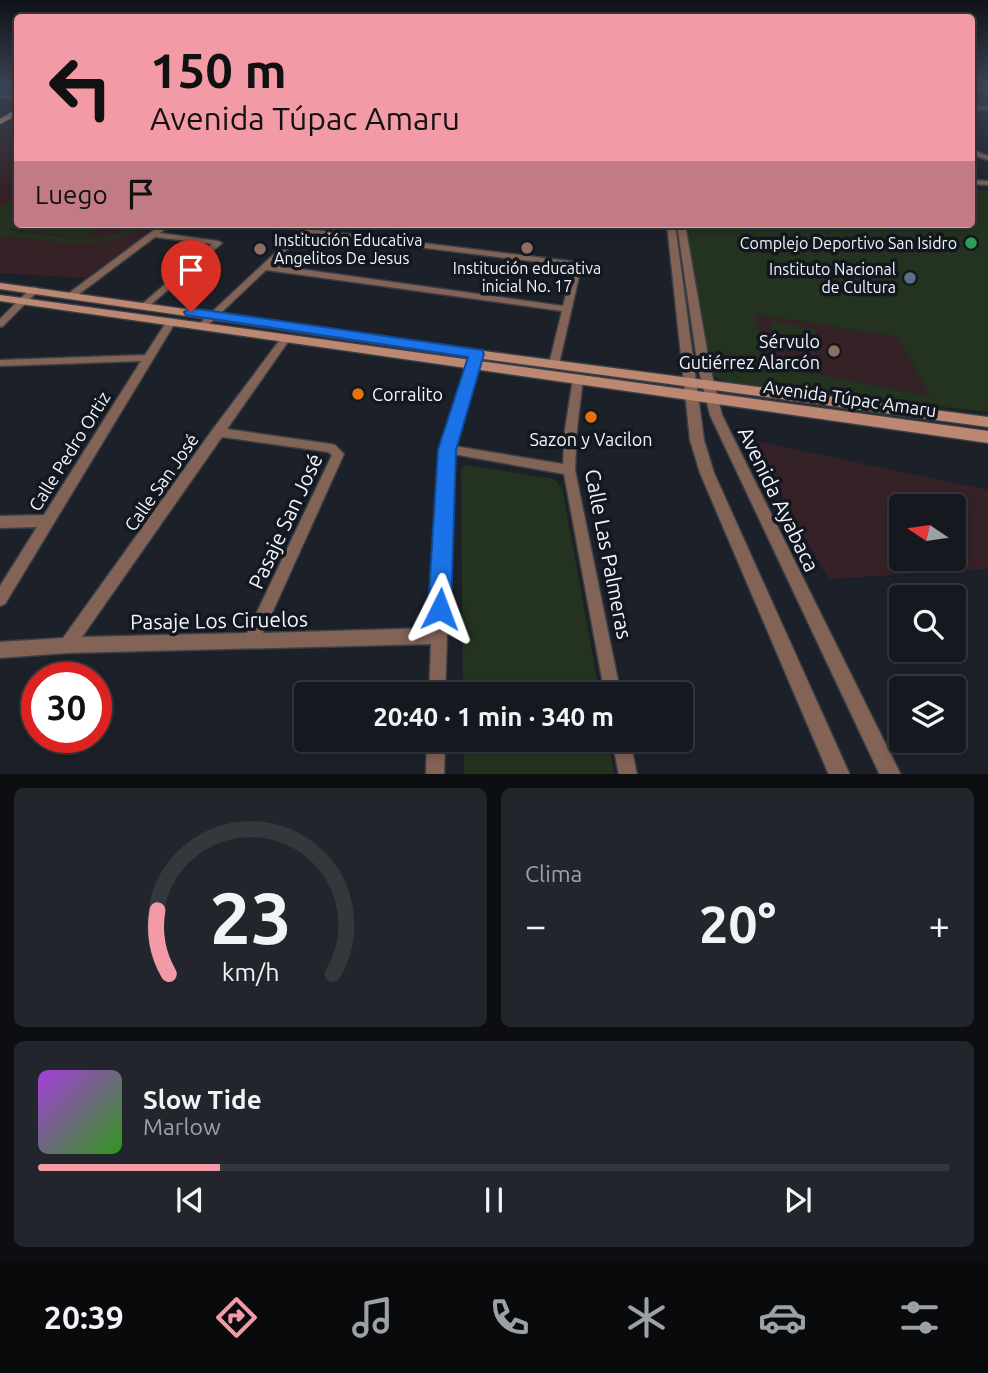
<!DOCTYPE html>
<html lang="es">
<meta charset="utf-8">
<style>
:root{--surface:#15191f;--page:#22262c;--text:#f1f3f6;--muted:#9da0a4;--line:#34383d;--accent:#f39aa7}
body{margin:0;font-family:Ubuntu,sans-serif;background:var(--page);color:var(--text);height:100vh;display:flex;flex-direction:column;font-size:26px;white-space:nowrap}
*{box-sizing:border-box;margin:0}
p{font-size:23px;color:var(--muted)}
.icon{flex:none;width:38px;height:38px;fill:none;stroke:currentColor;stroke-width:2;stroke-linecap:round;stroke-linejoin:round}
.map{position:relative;height:774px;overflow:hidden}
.panel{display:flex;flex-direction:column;gap:14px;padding:14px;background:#0c0e11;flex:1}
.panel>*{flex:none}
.banner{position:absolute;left:14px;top:14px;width:961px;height:214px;border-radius:7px;box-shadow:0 4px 10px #0003,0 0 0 2px var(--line);background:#f39aa7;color:#111;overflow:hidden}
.needle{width:46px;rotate:283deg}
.controls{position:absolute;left:889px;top:494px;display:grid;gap:14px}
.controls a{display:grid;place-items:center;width:77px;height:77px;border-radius:7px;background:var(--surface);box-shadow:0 4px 10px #0003,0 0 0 2px var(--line);font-size:35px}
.speed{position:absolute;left:21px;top:662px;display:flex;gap:14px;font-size:35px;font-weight:700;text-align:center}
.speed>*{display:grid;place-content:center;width:91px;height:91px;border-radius:50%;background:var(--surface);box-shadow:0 4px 10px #0003,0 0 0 2px var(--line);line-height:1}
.speed .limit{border:10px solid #d22;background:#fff;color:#111}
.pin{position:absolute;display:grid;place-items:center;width:60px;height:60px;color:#fff;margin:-72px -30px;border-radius:50% 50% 50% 0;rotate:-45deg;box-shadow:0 0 7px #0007}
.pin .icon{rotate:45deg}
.me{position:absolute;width:77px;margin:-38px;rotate:3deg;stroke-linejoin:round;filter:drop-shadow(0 0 5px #0008)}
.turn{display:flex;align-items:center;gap:24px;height:147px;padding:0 21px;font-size:32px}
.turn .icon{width:91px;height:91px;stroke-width:2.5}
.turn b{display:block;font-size:49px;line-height:60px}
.then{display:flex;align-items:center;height:66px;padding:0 21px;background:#0003;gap:14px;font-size:26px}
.big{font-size:52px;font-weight:600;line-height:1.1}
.panel .widget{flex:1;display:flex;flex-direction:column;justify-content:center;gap:10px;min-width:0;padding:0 24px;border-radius:10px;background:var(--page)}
.panel .dial{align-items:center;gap:0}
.dial svg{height:182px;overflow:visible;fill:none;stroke:var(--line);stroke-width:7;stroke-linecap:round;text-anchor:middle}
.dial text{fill:var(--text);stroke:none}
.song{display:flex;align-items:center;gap:21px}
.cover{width:84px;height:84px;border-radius:10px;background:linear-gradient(135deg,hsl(280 70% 55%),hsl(110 70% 35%))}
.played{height:7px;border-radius:4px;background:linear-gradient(90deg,var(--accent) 20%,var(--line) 20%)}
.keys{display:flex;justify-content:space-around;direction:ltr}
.heat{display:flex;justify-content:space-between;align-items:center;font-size:38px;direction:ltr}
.panel .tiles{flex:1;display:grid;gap:14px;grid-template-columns:1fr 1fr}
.widget:last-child{grid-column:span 2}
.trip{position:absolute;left:294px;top:682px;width:399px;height:70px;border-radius:7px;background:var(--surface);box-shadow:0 4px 10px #0003,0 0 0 2px var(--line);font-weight:600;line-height:70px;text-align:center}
.tabs{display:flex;height:112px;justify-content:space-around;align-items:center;background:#080a0c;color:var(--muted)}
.tabs .icon{width:49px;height:49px}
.tabs .active{color:var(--accent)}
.tabs b{font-size:32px;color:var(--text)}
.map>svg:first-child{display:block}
</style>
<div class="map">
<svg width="988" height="775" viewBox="0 0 988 775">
<rect width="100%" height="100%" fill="#1c2129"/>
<g fill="#342227" fill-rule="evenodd">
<path d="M 17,119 L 18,224 L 159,224 L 86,278 L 0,273 L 0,127 Z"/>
<path d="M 754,314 L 898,337 L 930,396 L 766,365 Z"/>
<path d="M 750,440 L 988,490 L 988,569 L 829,579 ZM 901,506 L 954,506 L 954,558 L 901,558 Z"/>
</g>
<g fill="#24331f" fill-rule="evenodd">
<path d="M 971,189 L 988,190 L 988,412 L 727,383 L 711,374 L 686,224 L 971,224 ZM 755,314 L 898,337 L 930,396 L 767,365 Z"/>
<path d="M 17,198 L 18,224 L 104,224 L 83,238 L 0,227 L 0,207 Z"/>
<path d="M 139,224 L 149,224 C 105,253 49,241 0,235 L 0,228 C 44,234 98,250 139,224 Z"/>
<path d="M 771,321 L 815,330 L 816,345 L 770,335 Z"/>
<path d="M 466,465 L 554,479 L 562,488 L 600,695 L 463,695 L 461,469 Z"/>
<path d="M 463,740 L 608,740 L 614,774 L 464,774 Z"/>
</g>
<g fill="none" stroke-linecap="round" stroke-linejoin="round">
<g stroke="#3a3f46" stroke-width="3">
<g id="minor">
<rect x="971" y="88" width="17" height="2"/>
<path d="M 0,95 L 18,97 L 18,99 L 0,97 Z"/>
<path d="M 971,107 L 988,107 L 988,109 L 971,110 Z"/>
<path d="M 162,224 L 171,224 L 160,233 L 218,241 L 222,243 L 148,307 L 142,307 L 141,305 L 212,244 L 155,237 L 75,297 L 69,297 L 69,293 Z"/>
<path d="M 306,224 L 314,224 L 308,229 L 577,262 L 581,268 L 559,364 L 554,367 L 549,364 L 562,311 L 266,270 L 204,329 L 198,329 L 196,327 L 198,325 ZM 304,233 L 571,266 L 573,268 L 563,306 L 271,265 Z"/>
<path d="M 34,287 L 37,288 L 37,292 L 3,326 L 0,327 L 0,319 L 31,288 Z"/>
<path d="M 170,320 L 175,323 L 5,604 L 0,606 L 0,586 L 37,527 L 0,528 L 0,516 L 44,515 L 141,361 L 0,366 L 0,360 L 145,355 L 167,321 Z"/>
<path d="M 285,336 L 290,339 L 227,429 L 331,444 L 335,445 L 344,454 L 263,633 L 432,628 L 441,449 L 471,354 L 476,351 L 481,354 L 454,446 L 563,464 L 565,429 L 573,379 L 578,376 L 583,379 L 577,429 L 575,470 L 621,695 L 605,695 L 564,474 L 453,454 L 445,695 L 429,695 L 431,644 L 67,653 L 0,658 L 0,642 L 63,638 L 213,429 L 282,337 ZM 222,437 L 328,452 L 332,455 L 247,633 L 82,637 Z"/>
<path d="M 427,740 L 445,740 L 444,775 L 426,775 Z"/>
<path d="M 612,740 L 630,740 L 637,775 L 619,775 Z"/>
</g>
</g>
<g stroke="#3a3f46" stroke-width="3">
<g id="tertiary">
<path d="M 971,149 L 988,156 L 988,160 L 971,154 Z"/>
<path d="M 971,180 L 988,181 L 988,185 L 971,184 Z"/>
<path d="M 667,224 L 675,224 L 704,440 L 714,473 L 850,775 L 829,775 L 700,473 L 690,440 Z"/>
<path d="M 677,224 L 685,224 L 710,367 L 722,415 L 901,775 L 880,775 L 710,415 L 698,367 Z"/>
</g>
</g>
<g stroke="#3a3f46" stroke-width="3">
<g id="secondary">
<path d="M 0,283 L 476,350 L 988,417 L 988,427 L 476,358 L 0,289 Z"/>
<path d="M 0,295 L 988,431 L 988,443 L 0,301 Z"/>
</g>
</g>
<g stroke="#3a3f46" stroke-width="2">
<path id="primary" d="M 15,110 L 18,110 L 18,115 L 0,124 L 0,119 Z"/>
</g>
<use href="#minor" fill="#836355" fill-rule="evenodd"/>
<use href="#tertiary" fill="#836355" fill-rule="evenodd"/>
<use href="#secondary" fill="#bc8872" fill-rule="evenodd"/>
<use href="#primary" fill="#e8a589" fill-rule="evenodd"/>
</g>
<linearGradient id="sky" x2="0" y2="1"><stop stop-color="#0f1217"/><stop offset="0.44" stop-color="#3a4354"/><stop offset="1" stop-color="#3a4354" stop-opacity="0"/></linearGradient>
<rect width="988" height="194" fill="url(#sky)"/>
<path fill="#1a73e8" stroke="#114b97" stroke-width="2" d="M 191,308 L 482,350 L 484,354 L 456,450 L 451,609 L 448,617 L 440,620 L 432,617 L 428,609 L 438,450 L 468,357 L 186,315 L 184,312 Z"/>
<circle fill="#2e9e5b" stroke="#13171f" stroke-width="2.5" cx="971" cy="243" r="7"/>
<g fill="#8d6e63" stroke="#13171f" stroke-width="2.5">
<circle cx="527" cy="248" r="7"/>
<circle cx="260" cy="249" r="7"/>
<circle cx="834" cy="351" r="7"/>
</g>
<circle fill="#5c6f8a" stroke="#13171f" stroke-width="2.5" cx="910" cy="278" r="7"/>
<g fill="#e8710a" stroke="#13171f" stroke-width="2.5">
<circle cx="358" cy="394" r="7"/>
<circle cx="591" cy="417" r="7"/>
</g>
<g text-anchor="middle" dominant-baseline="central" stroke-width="7" stroke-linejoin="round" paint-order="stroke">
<g font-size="16" fill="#f1f4fa" stroke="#13171f" text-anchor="end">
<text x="274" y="240" text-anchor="start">Institución Educativa<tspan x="274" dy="18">Angelitos De Jesus</tspan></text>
<text x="957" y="243">Complejo Deportivo San Isidro</text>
<text x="527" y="268" text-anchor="middle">Institución educativa<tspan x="527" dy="18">inicial No. 17</tspan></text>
<text x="896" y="269">Instituto Nacional<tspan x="896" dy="18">de Cultura</tspan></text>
</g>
<g font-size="18" fill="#f1f4fa" stroke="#13171f" text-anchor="end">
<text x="820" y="341">Sérvulo<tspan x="820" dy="21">Gutiérrez Alarcón</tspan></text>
<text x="372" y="394" text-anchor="start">Corralito</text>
<text x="591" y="439" text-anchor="middle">Sazon y Vacilon</text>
</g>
<g font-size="18" fill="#f1f4fa" stroke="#13171f">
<text transform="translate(850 398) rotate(8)">Avenida Túpac Amaru</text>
<text transform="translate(69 451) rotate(-58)">Calle Pedro Ortiz</text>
<text transform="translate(161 482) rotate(-55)">Calle San José</text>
</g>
<g font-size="21" fill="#f1f4fa" stroke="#13171f">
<text transform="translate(779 499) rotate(64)">Avenida Ayabaca</text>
<text transform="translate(285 521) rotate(-65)">Pasaje San José</text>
<text transform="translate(609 554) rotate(79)">Calle Las Palmeras</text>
<text transform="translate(219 620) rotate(-1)">Pasaje Los Ciruelos</text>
</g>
</g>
</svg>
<div class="controls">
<a><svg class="needle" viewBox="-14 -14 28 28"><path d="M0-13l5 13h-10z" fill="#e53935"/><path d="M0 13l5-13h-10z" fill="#9da0a4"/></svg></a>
<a><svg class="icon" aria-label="search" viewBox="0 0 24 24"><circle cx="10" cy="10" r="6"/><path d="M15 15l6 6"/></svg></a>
<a><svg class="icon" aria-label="layers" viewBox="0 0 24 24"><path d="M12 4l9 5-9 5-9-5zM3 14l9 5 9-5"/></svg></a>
</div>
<div class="speed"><div class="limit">30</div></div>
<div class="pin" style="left:191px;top:312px;background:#d93025"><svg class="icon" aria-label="arrive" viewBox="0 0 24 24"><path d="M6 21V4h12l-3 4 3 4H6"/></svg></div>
<svg class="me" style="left:440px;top:609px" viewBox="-20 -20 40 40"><path d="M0-17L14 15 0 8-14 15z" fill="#1a73e8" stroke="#fff" stroke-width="4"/></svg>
<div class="trip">20:40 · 1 min · 340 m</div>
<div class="banner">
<div class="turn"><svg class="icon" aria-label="left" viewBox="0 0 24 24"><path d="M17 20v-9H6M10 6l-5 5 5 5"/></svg><div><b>150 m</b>Avenida Túpac Amaru</div></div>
<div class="then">Luego<svg class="icon" aria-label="arrive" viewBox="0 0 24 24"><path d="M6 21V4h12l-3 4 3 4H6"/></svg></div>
</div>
</div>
<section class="panel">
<div class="tiles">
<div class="widget dial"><svg viewBox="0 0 100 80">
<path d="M14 69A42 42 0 1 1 86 69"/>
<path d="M14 69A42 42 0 0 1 9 41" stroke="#f39aa7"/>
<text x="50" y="56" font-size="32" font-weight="700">23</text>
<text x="50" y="72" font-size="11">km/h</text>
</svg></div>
<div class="widget"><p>Clima</p>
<div class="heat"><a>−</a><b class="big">20°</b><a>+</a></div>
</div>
<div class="widget">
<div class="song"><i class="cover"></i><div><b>Slow Tide</b><p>Marlow</p></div></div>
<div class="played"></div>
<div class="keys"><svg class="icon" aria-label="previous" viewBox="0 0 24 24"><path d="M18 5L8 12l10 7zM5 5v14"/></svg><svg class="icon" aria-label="pause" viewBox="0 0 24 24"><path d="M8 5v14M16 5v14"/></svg><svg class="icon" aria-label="next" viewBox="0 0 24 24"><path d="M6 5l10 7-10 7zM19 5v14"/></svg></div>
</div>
</div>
</section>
<nav class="tabs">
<b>20:39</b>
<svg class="icon active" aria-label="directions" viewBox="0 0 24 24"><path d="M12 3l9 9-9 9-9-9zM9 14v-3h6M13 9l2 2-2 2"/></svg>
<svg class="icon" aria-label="music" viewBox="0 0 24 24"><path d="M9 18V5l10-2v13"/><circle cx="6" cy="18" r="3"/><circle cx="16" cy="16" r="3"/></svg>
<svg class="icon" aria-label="phone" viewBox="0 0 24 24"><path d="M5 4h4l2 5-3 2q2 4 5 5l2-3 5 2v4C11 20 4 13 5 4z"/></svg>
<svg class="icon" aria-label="climate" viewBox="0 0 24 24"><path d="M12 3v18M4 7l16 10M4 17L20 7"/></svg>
<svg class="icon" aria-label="car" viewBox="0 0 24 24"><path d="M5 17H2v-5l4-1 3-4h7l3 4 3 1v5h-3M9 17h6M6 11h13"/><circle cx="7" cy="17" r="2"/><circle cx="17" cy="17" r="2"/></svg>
<svg class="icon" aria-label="filters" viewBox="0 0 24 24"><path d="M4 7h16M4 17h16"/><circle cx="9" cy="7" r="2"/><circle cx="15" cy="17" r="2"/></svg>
</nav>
